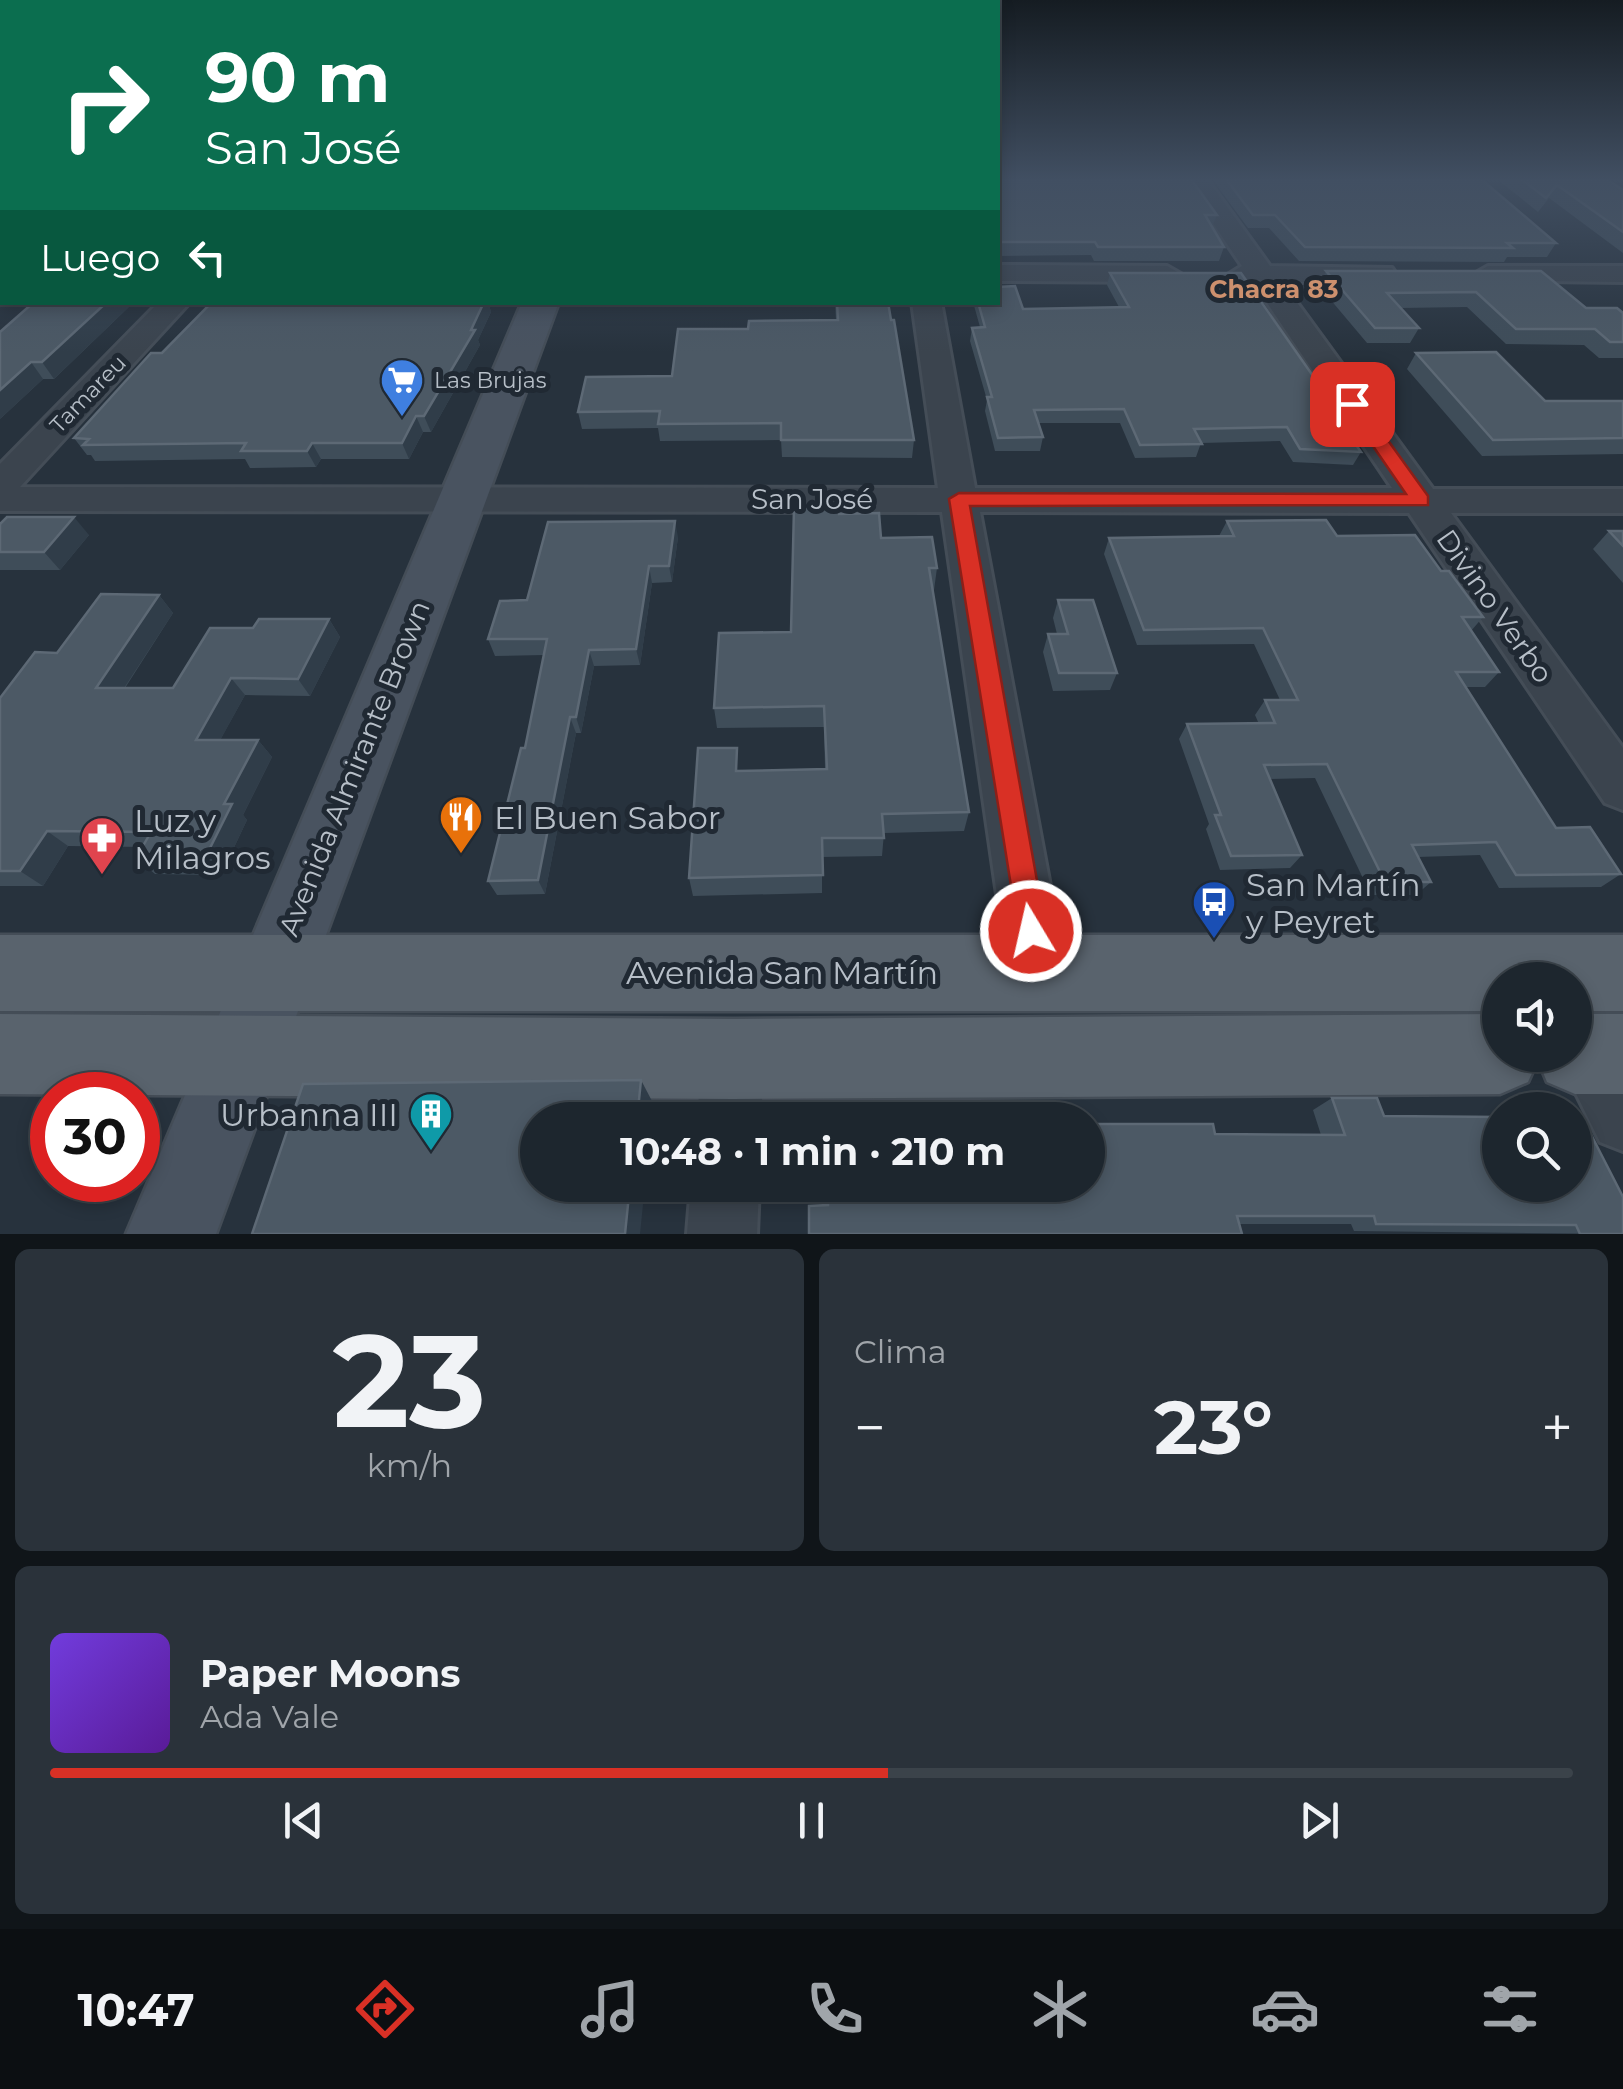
<!DOCTYPE html>
<html lang="es">
<meta charset="utf-8">
<style>
:root{--surface:#1d262e;--page:#2a323a;--text:#f1f3f6;--muted:#a0a5aa;--line:#3b434a;--accent:#d93025}
body{margin:0;font-family:Montserrat,sans-serif;background:var(--page);color:var(--text);height:100vh;display:flex;flex-direction:column;font-size:38px;white-space:nowrap}
*{box-sizing:border-box;margin:0}
p{font-size:32px;color:var(--muted)}
.icon{flex:none;width:55px;height:55px;fill:none;stroke:currentColor;stroke-width:2;stroke-linecap:round;stroke-linejoin:round}
.map{position:relative;height:1234px;overflow:hidden}
.details{display:flex;flex-direction:column;gap:15px;padding:15px;background:#101519;flex:1}
.details>*{flex:none}
.top-card{position:absolute;left:0px;top:0px;width:1000px;height:305px;box-shadow:0 5px 15px #0003,0 0 0 2px var(--line);background:#0b6e4f;color:#fff;overflow:hidden}
.buttons{position:absolute;left:1482px;top:962px;display:grid;gap:20px}
.buttons a{display:grid;place-items:center;width:110px;height:110px;border-radius:50%;background:var(--surface);box-shadow:0 5px 15px #0003,0 0 0 2px var(--line);font-size:50px}
.speed{position:absolute;left:30px;top:1072px;display:flex;gap:20px;font-size:50px;font-weight:700;text-align:center}
.speed>*{display:grid;place-content:center;width:130px;height:130px;border-radius:50%;background:var(--surface);box-shadow:0 5px 15px #0003,0 0 0 2px var(--line);line-height:1}
.speed .limit{border:15px solid #d22;background:#fff;color:#111}
.pin{position:absolute;display:grid;place-items:center;width:85px;height:85px;color:#fff;margin:-42px;border-radius:20px;box-shadow:0 5px 15px #0006}
.me{position:absolute;width:110px;margin:-55px;rotate:351deg;stroke-linejoin:round;filter:drop-shadow(0 0 8px #0008)}
.turn{display:flex;align-items:center;gap:35px;height:210px;padding:0 40px;font-size:45px}
.turn .icon{width:130px;height:130px;stroke-width:2.5}
.turn b{display:block;font-size:70px;line-height:85px}
.then{display:flex;align-items:center;height:95px;padding:0 40px;background:#0003;gap:20px;font-size:38px}
.big{font-size:75px;font-weight:700;line-height:1.1}
.details .tile{flex:1;display:flex;flex-direction:column;justify-content:center;gap:15px;min-width:0;padding:0 35px;border-radius:15px;background:var(--page)}
.details .dial{align-items:center;gap:0}
.dial b{font-size:130px;line-height:1}
.song{display:flex;align-items:center;gap:30px}
.cover{width:120px;height:120px;border-radius:15px;background:linear-gradient(135deg,hsl(260 70% 55%),hsl(270 70% 35%))}
.played{height:10px;border-radius:5px;background:linear-gradient(90deg,var(--accent) 55%,var(--line) 55%)}
.keys{display:flex;justify-content:space-around;direction:ltr}
.heat{display:flex;justify-content:space-between;align-items:center;font-size:55px;direction:ltr}
.details .tiles{flex:1;display:grid;gap:15px;grid-template-columns:1fr 1fr}
.tile:last-child{grid-column:span 2}
.trip{position:absolute;left:520px;top:1102px;width:585px;height:100px;border-radius:50px;background:var(--surface);box-shadow:0 5px 15px #0003,0 0 0 2px var(--line);font-weight:700;line-height:100px;text-align:center}
.tabs{display:flex;height:160px;justify-content:space-around;align-items:center;background:#0c0f12;color:var(--muted)}
.tabs .icon{width:70px;height:70px}
.tabs .selected{color:var(--accent)}
.tabs b{font-size:45px;color:var(--text)}
.map>svg:first-child{display:block}
</style>
<div class="map">
<svg width="1623" height="1234" viewBox="0 0 1623 1234">
<rect width="100%" height="100%" fill="#27323d"/>
<g fill="none" stroke-linecap="round" stroke-linejoin="round">
<g stroke="#444d57" stroke-width="6">
<g id="street">
<path d="M 1183,179 L 1207,179 L 1270,266 L 1392,268 L 1396,274 L 1382,282 L 1282,282 L 1433,489 L 1623,489 L 1623,513 L 1451,513 L 1623,748 L 1623,810 L 1605,803 L 1409,513 L 980,512 L 1066,971 L 1057,991 L 1037,1000 L 1017,991 L 1008,971 L 942,512 L 0,511 L 0,464 L 159,302 L 190,302 L 20,487 L 938,488 L 912,302 L 941,302 L 975,488 L 1392,488 L 1253,282 L 1233,280 L 1229,274 L 1242,266 Z"/>
<rect x="0" y="265" width="2" height="16"/>
<path d="M 998,265 L 1167,266 L 1181,274 L 1167,282 L 998,281 Z"/>
<path d="M 1488,266 L 1623,266 L 1623,282 L 1478,280 L 1474,274 Z"/>
<path d="M 1587,1023 L 1609,1032 L 1623,1057 L 1623,1151 L 1600,1142 L 1557,1055 L 1575,1055 L 1575,1028 Z"/>
<path d="M 733,1028 L 755,1037 L 764,1059 L 761,1120 L 697,1120 L 702,1059 L 711,1037 Z"/>
<path d="M 691,1185 L 759,1185 L 757,1234 L 687,1234 Z"/>
</g>
</g>
<g stroke="#444d57" stroke-width="5">
<path id="secondary" d="M 522,302 L 559,302 L 216,1234 L 126,1234 Z"/>
</g>
<g stroke="#444d57" stroke-width="5">
<g id="primary">
<path d="M 0,935 L 1623,935 L 1623,1011 L 1575,1011 L 1575,980 L 1500,980 L 1500,1011 L 0,1011 Z"/>
<path d="M 0,1014 L 733,1019 L 1500,1014 L 1500,1055 L 1575,1055 L 1575,1014 L 1623,1014 L 1623,1094 L 1575,1094 L 1547,1082 L 1538,1060 L 1528,1082 L 1500,1094 L 733,1099 L 0,1094 Z"/>
</g>
</g>
<use href="#street" fill="#3b444e" fill-rule="evenodd"/>
<use href="#secondary" fill="#495360" fill-rule="evenodd"/>
<use href="#primary" fill="#59636d" fill-rule="evenodd"/>
</g>
<g fill="#3f4d59">
<rect x="0" y="179" width="2" height="76"/>
<path d="M 998,179 L 1217,215 L 1212,227 L 1224,247 L 1219,261 L 1094,261 L 1091,255 L 998,256 Z"/>
<path d="M 1212,179 L 1481,179 L 1556,243 L 1547,257 L 1507,257 L 1504,262 L 1299,261 L 1269,228 L 1248,228 Z"/>
<path d="M 1497,179 L 1606,179 L 1623,190 L 1623,253 L 1549,198 L 1538,212 Z"/>
<path d="M 1326,271 L 1623,313 L 1623,358 L 1599,358 L 1584,345 L 1506,344 L 1467,307 L 1400,308 L 1419,328 L 1410,343 L 1367,343 L 1319,286 Z"/>
<path d="M 1110,273 L 1341,416 L 1339,421 L 1361,452 L 1353,465 L 1293,462 L 1280,441 L 1201,443 L 1196,457 L 1135,458 L 1120,423 L 1039,423 L 1043,437 L 1040,451 L 995,451 L 985,411 L 987,400 L 970,341 L 972,328 L 980,327 L 973,302 L 998,302 L 1023,309 L 1119,307 L 1107,285 Z"/>
<path d="M 34,302 L 134,302 L 54,379 L 43,379 L 0,419 Z"/>
<path d="M 212,302 L 488,302 L 491,312 L 478,340 L 480,345 L 431,432 L 423,432 L 409,459 L 321,459 L 316,467 L 250,468 L 245,459 L 95,461 L 91,455 L 87,455 L 74,438 Z"/>
<path d="M 835,302 L 888,302 L 914,440 L 912,458 L 782,457 L 781,440 L 660,441 L 658,428 L 582,429 L 578,412 L 672,376 L 748,329 L 836,320 Z"/>
<path d="M 1416,353 L 1545,401 L 1623,401 L 1623,454 L 1482,456 L 1407,369 Z"/>
<path d="M 839,514 L 937,568 L 934,590 L 933,590 L 969,812 L 964,831 L 884,833 L 882,856 L 822,857 L 822,893 L 693,896 L 689,878 L 739,771 L 825,769 L 824,727 L 717,728 L 714,708 L 791,632 Z"/>
<path d="M 1227,521 L 1337,536 L 1441,571 L 1483,617 L 1471,631 L 1499,672 L 1485,687 L 1466,687 L 1556,828 L 1621,874 L 1601,887 L 1499,888 L 1480,855 L 1418,857 L 1431,882 L 1416,895 L 1371,895 L 1315,778 L 1270,779 L 1302,855 L 1290,868 L 1220,870 L 1206,829 L 1209,824 L 1179,739 L 1187,724 L 1259,724 L 1255,715 L 1265,700 L 1280,700 L 1254,644 L 1137,645 L 1104,554 L 1109,538 L 1219,536 Z"/>
<path d="M 0,524 L 89,535 L 60,570 L 0,570 Z"/>
<path d="M 1609,531 L 1623,531 L 1623,583 L 1593,549 Z"/>
<path d="M 678,537 L 672,582 L 652,583 L 640,665 L 594,666 L 581,733 L 576,733 L 545,894 L 497,895 L 488,881 L 525,748 L 544,655 L 495,656 L 488,639 L 527,600 Z"/>
<path d="M 159,595 L 173,613 L 125,688 L 173,688 L 253,628 L 329,619 L 340,637 L 310,696 L 245,695 L 220,740 L 258,740 L 272,757 L 243,815 L 247,820 L 221,875 L 155,874 L 136,858 L 143,847 L 68,846 L 43,886 L 0,886 L 0,698 L 57,653 Z"/>
<path d="M 1058,600 L 1117,673 L 1110,690 L 1053,691 L 1043,652 L 1048,634 L 1057,634 L 1053,618 Z"/>
<path d="M 1332,1098 L 1384,1116 L 1623,1234 L 1354,1231 L 1351,1224 L 1239,1224 L 827,1205 L 1215,1134 L 1321,1135 L 1313,1110 Z"/>
</g>
<g fill="#303d49">
<path d="M 107,302 L 134,302 L 54,379 L 42,362 Z"/>
<path d="M 484,302 L 488,302 L 491,312 L 478,340 L 480,345 L 431,432 L 424,416 Z"/>
<path d="M 31,362 L 43,379 L 0,419 L 0,390 Z"/>
<path d="M 416,416 L 423,432 L 409,459 L 402,443 Z"/>
<path d="M 312,443 L 321,459 L 316,467 L 307,451 Z"/>
<path d="M 74,517 L 89,535 L 60,570 L 44,552 Z"/>
<path d="M 675,521 L 678,537 L 672,582 L 669,566 Z"/>
<path d="M 649,566 L 652,583 L 640,665 L 636,649 Z"/>
<path d="M 159,595 L 173,613 L 113,705 L 96,688 Z"/>
<path d="M 329,619 L 340,637 L 310,696 L 298,679 Z"/>
<path d="M 589,650 L 594,666 L 581,733 L 576,717 Z"/>
<path d="M 231,678 L 245,695 L 211,757 L 196,740 Z"/>
<path d="M 570,717 L 576,733 L 545,894 L 538,880 Z"/>
<path d="M 258,740 L 272,757 L 243,815 L 247,820 L 221,875 L 204,860 L 224,804 Z"/>
<path d="M 47,831 L 68,846 L 43,886 L 20,871 Z"/>
<path d="M 641,1080 L 653,1103 L 651,1120 L 637,1120 Z"/>
<path d="M 630,1185 L 645,1185 L 640,1234 L 625,1234 Z"/>
</g>
<g fill="#4c5965" stroke="#5d6975" stroke-width="2.5">
<rect x="0" y="179" width="2" height="61"/>
<path d="M 998,179 L 1191,179 L 1217,215 L 1205,215 L 1224,247 L 1098,247 L 1095,242 L 998,242 Z"/>
<path d="M 1226,179 L 1481,179 L 1556,243 L 1507,243 L 1513,248 L 1305,247 L 1275,215 L 1253,215 Z"/>
<path d="M 1521,179 L 1606,179 L 1623,190 L 1623,232 L 1557,185 L 1546,198 Z"/>
<path d="M 1326,271 L 1541,271 L 1586,308 L 1617,308 L 1623,313 L 1623,342 L 1610,342 L 1595,329 L 1516,329 L 1476,292 L 1387,293 L 1419,328 L 1375,328 Z"/>
<path d="M 1110,273 L 1241,273 L 1341,416 L 1336,416 L 1361,452 L 1300,449 L 1287,427 L 1194,429 L 1202,444 L 1140,445 L 1124,409 L 1034,410 L 1043,437 L 998,438 L 987,397 L 992,397 L 972,328 L 985,327 L 978,302 L 998,302 L 998,287 L 1015,286 L 1023,309 L 1129,307 Z"/>
<path d="M 34,302 L 107,302 L 42,362 L 31,362 L 0,390 L 0,332 Z"/>
<path d="M 212,302 L 484,302 L 471,330 L 475,330 L 424,416 L 416,416 L 402,443 L 312,443 L 307,451 L 241,451 L 246,443 L 83,445 L 89,439 L 74,438 L 151,353 L 162,353 Z"/>
<path d="M 837,302 L 888,302 L 891,320 L 894,320 L 914,440 L 781,440 L 781,423 L 658,424 L 660,411 L 578,412 L 586,377 L 672,376 L 678,329 L 748,329 L 749,321 L 838,320 Z"/>
<path d="M 1496,352 L 1545,401 L 1623,401 L 1623,438 L 1493,440 L 1416,353 Z"/>
<path d="M 839,507 L 839,514 L 879,513 L 881,538 L 932,537 L 937,568 L 929,568 L 969,812 L 882,814 L 884,838 L 822,838 L 823,875 L 689,878 L 698,748 L 737,748 L 736,771 L 827,769 L 824,706 L 714,708 L 719,633 L 791,632 L 794,508 Z"/>
<path d="M 7,517 L 74,517 L 44,552 L 0,552 L 0,524 Z"/>
<path d="M 1326,520 L 1337,536 L 1415,535 L 1441,571 L 1449,571 L 1483,617 L 1462,617 L 1499,672 L 1456,672 L 1556,828 L 1590,827 L 1621,874 L 1516,875 L 1496,842 L 1412,845 L 1431,882 L 1385,882 L 1327,764 L 1264,765 L 1302,855 L 1231,856 L 1215,815 L 1221,815 L 1187,724 L 1275,723 L 1265,700 L 1298,700 L 1263,628 L 1144,630 L 1109,538 L 1234,536 L 1227,521 Z"/>
<path d="M 675,521 L 669,566 L 649,566 L 636,649 L 589,650 L 576,717 L 570,717 L 538,880 L 488,881 L 521,748 L 525,748 L 547,639 L 488,639 L 500,601 L 527,600 L 548,522 Z"/>
<path d="M 1609,531 L 1623,531 L 1623,546 Z"/>
<path d="M 101,594 L 159,595 L 96,688 L 173,688 L 210,628 L 253,628 L 259,619 L 329,619 L 298,679 L 231,678 L 196,740 L 258,740 L 224,804 L 232,804 L 204,860 L 136,858 L 151,832 L 47,831 L 20,871 L 0,871 L 0,698 L 35,652 L 57,653 Z"/>
<path d="M 1058,600 L 1093,600 L 1117,673 L 1059,673 L 1048,634 L 1068,634 Z"/>
<path d="M 641,1080 L 637,1120 L 538,1120 L 538,1185 L 630,1185 L 625,1234 L 252,1234 L 303,1084 Z"/>
<path d="M 1332,1098 L 1377,1098 L 1384,1116 L 1500,1117 L 1500,1185 L 1575,1185 L 1575,1117 L 1582,1117 L 1623,1197 L 1623,1234 L 1580,1234 L 1576,1225 L 1376,1224 L 1374,1216 L 1237,1216 L 1242,1234 L 809,1234 L 809,1206 L 828,1205 L 828,1185 L 1088,1185 L 1088,1124 L 1213,1124 L 1215,1134 L 1345,1135 Z"/>
<path d="M 944,1106 L 1051,1107 L 1053,1120 L 828,1120 L 827,1114 L 944,1114 Z"/>
</g>
<linearGradient id="sky" x2="0" y2="1"><stop stop-color="#151c22"/><stop offset="0.51" stop-color="#414f62"/><stop offset="1" stop-color="#414f62" stop-opacity="0"/></linearGradient>
<rect width="1623" height="352" fill="url(#sky)"/>
<path fill="#d93025" stroke="#8d1f18" stroke-width="2.5" d="M 1352,398 L 1359,400 L 1428,496 L 1428,505 L 970,506 L 1046,931 L 1042,942 L 1031,946 L 1020,942 L 949,499 L 959,493 L 1406,494 L 1344,404 Z"/>
<defs>
<g id="supermarket-pin" transform="scale(2.25)"><path d="M0 17L-7.5 6A9.5 9.5 0 1 1 7.5 6Z" fill="#3f7fe0" stroke="#202933"/><path d="M-6-5.5h2.5l.6 2H6L4.5 2H-2.5L-4.4-4H-6ZM-1.5 3.2a1.3 1.3 0 1 0 .1 0ZM3 3.2a1.3 1.3 0 1 0 .1 0Z" fill="#fff"/></g>
<g id="restaurant-pin" transform="scale(2.25)"><path d="M0 17L-7.5 6A9.5 9.5 0 1 1 7.5 6Z" fill="#e8710a" stroke="#202933"/><path d="M-5-6h1v4h1v-4h1v4h1v-4h1v5L-1.5 .5V6h-2V.5L-5-1ZM5-6V6H3V1.5H1.5Q1.5-4 5-6Z" fill="#fff"/></g>
<g id="pharmacy-pin" transform="scale(2.25)"><path d="M0 17L-7.5 6A9.5 9.5 0 1 1 7.5 6Z" fill="#e0444e" stroke="#202933"/><path d="M-2-6h4v4h4v4h-4v4h-4v-4h-4v-4h4Z" fill="#fff"/></g>
<g id="bus-pin" transform="scale(2.25)"><path d="M0 17L-7.5 6A9.5 9.5 0 1 1 7.5 6Z" fill="#1a4fb4" stroke="#202933"/><path d="M-5-6H5V4H4V6H2V4H-2V6H-4V4H-5ZM-3.5-4V0h7V-4ZM-3.5 1.2v1.5H-2V1.2ZM2 1.2v1.5H3.5V1.2Z" fill="#fff"/></g>
<g id="building-pin" transform="scale(2.25)"><path d="M0 17L-7.5 6A9.5 9.5 0 1 1 7.5 6Z" fill="#0f9aa8" stroke="#202933"/><path d="M-4-6H4V6H1V3H-1V6H-4ZM-2.5-4.3h1.7v1.8h-1.7ZM.8-4.3h1.7v1.8H.8ZM-2.5-1h1.7V.8h-1.7ZM.8-1h1.7V.8H.8Z" fill="#fff"/></g>
</defs>
<g fill-rule="evenodd">
<use href="#supermarket-pin" x="402" y="380"/>
<use href="#restaurant-pin" x="461" y="817"/>
<use href="#pharmacy-pin" x="102" y="838"/>
<use href="#bus-pin" x="1214" y="902"/>
<use href="#building-pin" x="431" y="1114"/>
</g>
<g text-anchor="middle" dominant-baseline="central" stroke-width="10" stroke-linejoin="round" paint-order="stroke">
<g font-size="22" fill="#b7bfc8" stroke="#202933" text-anchor="start">
<text x="434" y="380">Las Brujas</text>
</g>
<g font-size="22" fill="#b7bfc8" stroke="#202933">
<text transform="translate(88 394) rotate(-46)">Tamareu</text>
</g>
<g font-size="25" font-weight="bold" fill="#cd906e" stroke="#202933">
<text x="1274" y="289">Chacra 83</text>
</g>
<g font-size="28" fill="#b7bfc8" stroke="#202933">
<text x="812" y="499">San José</text>
<text transform="translate(1495 606) rotate(55)">Divino Verbo</text>
<text transform="translate(354 768) rotate(-68)">Avenida Almirante Brown</text>
</g>
<g font-size="32" fill="#b7bfc8" stroke="#202933" text-anchor="start">
<text x="494" y="817">El Buen Sabor</text>
<text x="134" y="820">Luz y<tspan x="134" dy="37">Milagros</tspan></text>
<text x="1246" y="884">San Martín<tspan x="1246" dy="37">y Peyret</tspan></text>
<text x="398" y="1114" text-anchor="end">Urbanna III</text>
</g>
<g font-size="32" fill="#b7bfc8" stroke="#202933">
<text x="782" y="972">Avenida San Martín</text>
</g>
</g>
</svg>
<div class="buttons">
<a><svg class="icon" aria-label="sound" viewBox="0 0 24 24"><path d="M4 9h4l5-4v14l-5-4H4zM17 9q2 3 0 6"/></svg></a>
<a><svg class="icon" aria-label="search" viewBox="0 0 24 24"><circle cx="10" cy="10" r="6"/><path d="M15 15l6 6"/></svg></a>
</div>
<div class="speed"><div class="limit">30</div></div>
<div class="pin" style="left:1352px;top:404px;background:#d93025"><svg class="icon" aria-label="arrive" viewBox="0 0 24 24"><path d="M6 21V4h12l-3 4 3 4H6"/></svg></div>
<svg class="me" style="left:1031px;top:931px" viewBox="-20 -20 40 40"><circle r="17" fill="#d93025" stroke="#fff" stroke-width="3"/><path d="M0-11L8 9 0 5-8 9z" fill="#fff"/></svg>
<div class="trip">10:48 · 1 min · 210 m</div>
<div class="top-card">
<div class="turn"><svg class="icon" aria-label="right" viewBox="0 0 24 24"><path d="M7 20v-9h11M14 6l5 5-5 5"/></svg><div><b>90 m</b>San José</div></div>
<div class="then">Luego<svg class="icon" aria-label="left" viewBox="0 0 24 24"><path d="M17 20v-9H6M10 6l-5 5 5 5"/></svg></div>
</div>
</div>
<section class="details">
<div class="tiles">
<div class="tile dial"><b>23</b><p>km/h</p></div>
<div class="tile"><p>Clima</p>
<div class="heat"><a>−</a><b class="big">23°</b><a>+</a></div>
</div>
<div class="tile">
<div class="song"><i class="cover"></i><div><b>Paper Moons</b><p>Ada Vale</p></div></div>
<div class="played"></div>
<div class="keys"><svg class="icon" aria-label="previous" viewBox="0 0 24 24"><path d="M18 5L8 12l10 7zM5 5v14"/></svg><svg class="icon" aria-label="pause" viewBox="0 0 24 24"><path d="M8 5v14M16 5v14"/></svg><svg class="icon" aria-label="next" viewBox="0 0 24 24"><path d="M6 5l10 7-10 7zM19 5v14"/></svg></div>
</div>
</div>
</section>
<nav class="tabs">
<b>10:47</b>
<svg class="icon selected" aria-label="directions" viewBox="0 0 24 24"><path d="M12 3l9 9-9 9-9-9zM9 14v-3h6M13 9l2 2-2 2"/></svg>
<svg class="icon" aria-label="music" viewBox="0 0 24 24"><path d="M9 18V5l10-2v13"/><circle cx="6" cy="18" r="3"/><circle cx="16" cy="16" r="3"/></svg>
<svg class="icon" aria-label="phone" viewBox="0 0 24 24"><path d="M5 4h4l2 5-3 2q2 4 5 5l2-3 5 2v4C11 20 4 13 5 4z"/></svg>
<svg class="icon" aria-label="climate" viewBox="0 0 24 24"><path d="M12 3v18M4 7l16 10M4 17L20 7"/></svg>
<svg class="icon" aria-label="car" viewBox="0 0 24 24"><path d="M5 17H2v-5l4-1 3-4h7l3 4 3 1v5h-3M9 17h6M6 11h13"/><circle cx="7" cy="17" r="2"/><circle cx="17" cy="17" r="2"/></svg>
<svg class="icon" aria-label="filters" viewBox="0 0 24 24"><path d="M4 7h16M4 17h16"/><circle cx="9" cy="7" r="2"/><circle cx="15" cy="17" r="2"/></svg>
</nav>
